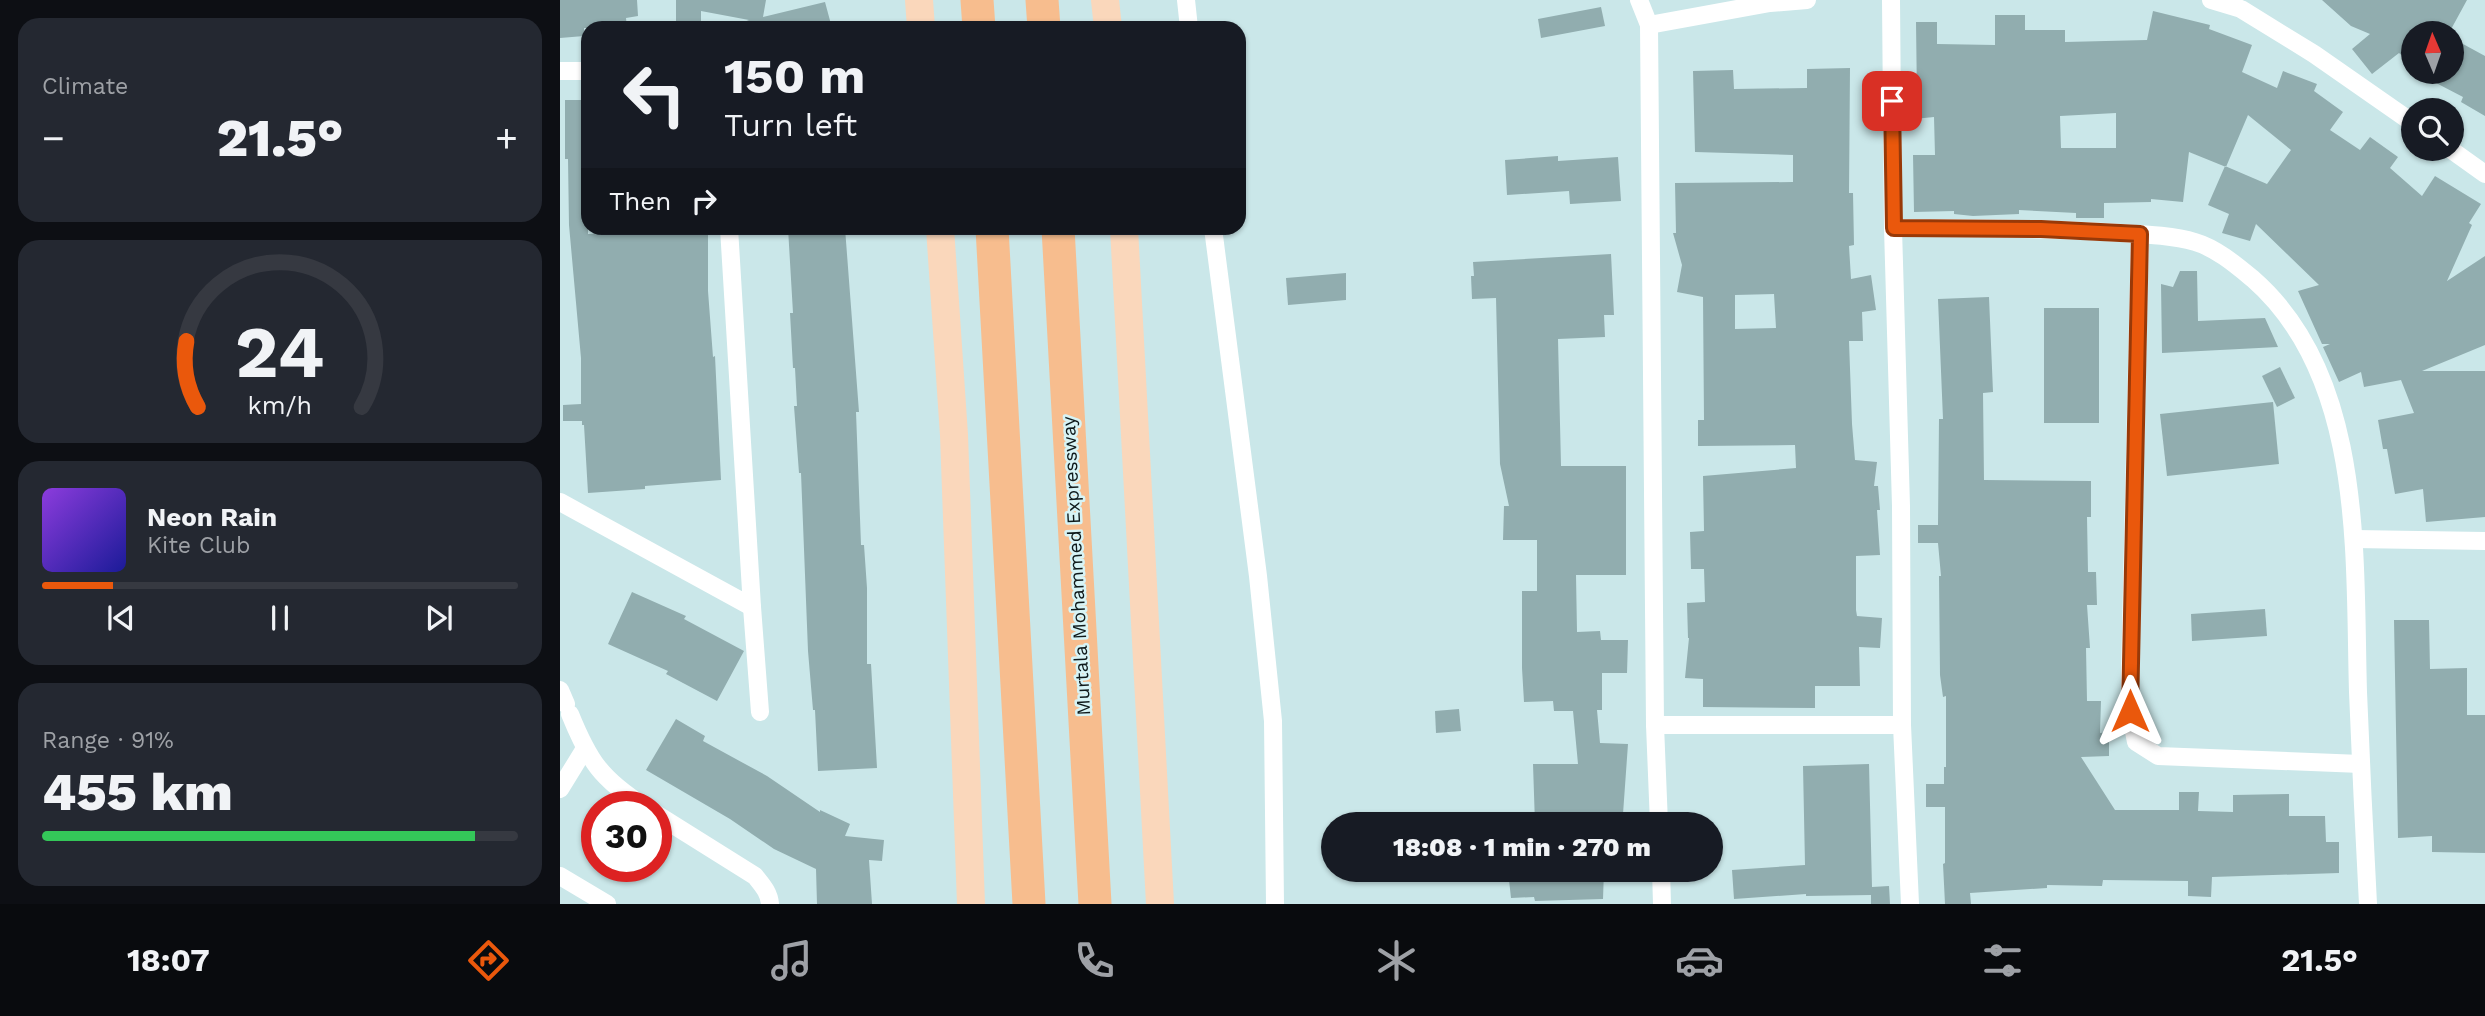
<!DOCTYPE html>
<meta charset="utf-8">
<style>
:root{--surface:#171b24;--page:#242831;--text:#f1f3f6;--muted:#9ea1a6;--line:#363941;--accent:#ea580c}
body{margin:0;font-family:"Work Sans",sans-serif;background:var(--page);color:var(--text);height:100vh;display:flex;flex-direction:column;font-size:26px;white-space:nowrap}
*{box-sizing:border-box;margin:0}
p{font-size:23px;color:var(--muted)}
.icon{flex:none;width:38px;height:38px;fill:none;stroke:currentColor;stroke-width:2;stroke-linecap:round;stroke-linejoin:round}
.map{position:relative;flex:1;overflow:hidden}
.drawer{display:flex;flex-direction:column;gap:18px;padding:18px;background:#0d0f14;width:560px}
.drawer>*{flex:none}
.guide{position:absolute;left:21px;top:21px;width:665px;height:214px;border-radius:21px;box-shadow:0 2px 5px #0004;background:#171b24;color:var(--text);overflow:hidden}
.needle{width:46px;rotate:358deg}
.buttons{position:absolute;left:1841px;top:21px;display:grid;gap:14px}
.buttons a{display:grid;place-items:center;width:63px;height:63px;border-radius:50%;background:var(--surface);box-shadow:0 2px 5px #0004;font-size:35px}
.speed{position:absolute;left:21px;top:791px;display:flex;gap:14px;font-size:35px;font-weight:700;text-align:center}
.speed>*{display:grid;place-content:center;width:91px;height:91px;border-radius:50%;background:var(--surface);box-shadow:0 2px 5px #0004;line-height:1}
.speed .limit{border:10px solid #d22;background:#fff;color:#111}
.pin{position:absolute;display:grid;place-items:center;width:60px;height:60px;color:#fff;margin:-30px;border-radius:14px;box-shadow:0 4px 10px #0006}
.me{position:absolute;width:77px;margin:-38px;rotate:0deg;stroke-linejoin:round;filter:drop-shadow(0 0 5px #0008)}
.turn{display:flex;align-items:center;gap:24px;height:147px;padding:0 28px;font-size:32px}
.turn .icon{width:91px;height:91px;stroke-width:2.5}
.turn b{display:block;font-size:49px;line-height:60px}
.then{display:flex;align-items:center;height:66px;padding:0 28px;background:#0003;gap:14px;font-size:26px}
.big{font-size:52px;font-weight:800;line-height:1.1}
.drawer .widget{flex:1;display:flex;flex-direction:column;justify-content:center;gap:10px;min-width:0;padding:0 24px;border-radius:21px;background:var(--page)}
.drawer .dial{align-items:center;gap:0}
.dial svg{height:182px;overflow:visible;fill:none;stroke:var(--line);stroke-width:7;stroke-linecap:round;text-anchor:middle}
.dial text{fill:var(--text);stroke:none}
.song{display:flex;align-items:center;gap:21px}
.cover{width:84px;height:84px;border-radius:10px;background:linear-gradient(135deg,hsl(270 70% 55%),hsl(240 70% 35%))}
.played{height:7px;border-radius:4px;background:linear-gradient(90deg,var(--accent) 15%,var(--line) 15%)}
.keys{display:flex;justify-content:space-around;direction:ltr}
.heat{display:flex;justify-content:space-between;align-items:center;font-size:38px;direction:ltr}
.charge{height:10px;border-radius:5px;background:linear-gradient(90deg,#34c759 91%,var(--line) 0)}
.trip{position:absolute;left:761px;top:812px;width:402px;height:70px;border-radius:35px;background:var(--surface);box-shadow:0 2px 5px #0004;font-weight:800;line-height:70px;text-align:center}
.menu{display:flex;height:112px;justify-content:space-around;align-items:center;background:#090b0e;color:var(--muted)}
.menu .icon{width:49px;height:49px}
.menu .current{color:var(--accent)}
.menu b{font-size:32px;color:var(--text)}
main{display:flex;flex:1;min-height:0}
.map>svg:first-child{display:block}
</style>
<main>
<section class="drawer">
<div class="widget"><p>Climate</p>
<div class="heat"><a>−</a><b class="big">21.5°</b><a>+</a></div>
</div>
<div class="widget dial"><svg viewBox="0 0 100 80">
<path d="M14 69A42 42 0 1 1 86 69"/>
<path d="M14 69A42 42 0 0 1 9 40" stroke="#ea580c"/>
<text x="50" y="56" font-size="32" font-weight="700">24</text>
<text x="50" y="72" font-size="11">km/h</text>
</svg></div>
<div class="widget">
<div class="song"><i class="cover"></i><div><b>Neon Rain</b><p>Kite Club</p></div></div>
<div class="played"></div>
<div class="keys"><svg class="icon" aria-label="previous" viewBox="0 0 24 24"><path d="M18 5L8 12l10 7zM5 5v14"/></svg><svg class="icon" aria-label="pause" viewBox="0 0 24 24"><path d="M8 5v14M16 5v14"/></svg><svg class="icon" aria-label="next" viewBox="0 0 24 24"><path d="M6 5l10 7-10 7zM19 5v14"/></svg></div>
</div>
<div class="widget"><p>Range · 91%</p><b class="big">455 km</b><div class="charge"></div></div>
</section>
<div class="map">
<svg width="1925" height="904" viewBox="0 0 1925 904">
<rect width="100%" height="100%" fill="#cae7e9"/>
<g fill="#91adaf" fill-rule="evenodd">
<path d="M 0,0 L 77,0 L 78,16 L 66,18 L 67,28 L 24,28 L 24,36 L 0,38 Z"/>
<path d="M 116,0 L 206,0 L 203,17 L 265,2 L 272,28 L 184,28 L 184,22 L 189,20 L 141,11 L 141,23 L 116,23 Z"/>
<path d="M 1762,0 L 1907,0 L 1889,33 L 1853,33 L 1853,64 L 1839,53 L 1812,74 L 1792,49 L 1810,34 L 1791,26 Z"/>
<path d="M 1041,7 L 1045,26 L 981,38 L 978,19 Z"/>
<path d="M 1593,11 L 1650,25 L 1649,29 L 1692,45 L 1682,72 L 1717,88 L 1723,71 L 1757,84 L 1754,91 L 1783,112 L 1770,130 L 1800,150 L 1810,137 L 1838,157 L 1830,168 L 1862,196 L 1875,176 L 1921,204 L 1909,223 L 1912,225 L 1887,281 L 1925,256 L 1925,345 L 1862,371 L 1925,371 L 1925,517 L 1866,522 L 1863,489 L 1835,494 L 1827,449 L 1823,449 L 1818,420 L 1854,413 L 1841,380 L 1804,387 L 1801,372 L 1779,382 L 1763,347 L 1770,344 L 1762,344 L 1738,291 L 1759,285 L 1696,224 L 1690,241 L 1662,233 L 1669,214 L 1648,205 L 1665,166 L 1707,184 L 1731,150 L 1688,115 L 1666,167 L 1629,152 L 1623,202 L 1591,199 L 1591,202 L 1544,203 L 1544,218 L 1516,218 L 1516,213 L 1459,210 L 1459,214 L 1413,216 L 1394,214 L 1394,211 L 1354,212 L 1353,155 L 1375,155 L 1374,117 L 1354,119 L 1352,100 L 1357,100 L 1356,22 L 1377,22 L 1377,44 L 1435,45 L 1435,15 L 1465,15 L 1465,30 L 1505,30 L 1505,42 L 1587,40 ZM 1556,113 L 1556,148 L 1501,148 L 1500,116 Z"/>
<path d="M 1892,38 L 1925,56 L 1925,116 L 1901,102 L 1903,97 L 1855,72 L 1892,72 Z"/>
<path d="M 1290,68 L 1289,193 L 1293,193 L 1294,245 L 1289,246 L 1291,279 L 1311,275 L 1316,310 L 1302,312 L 1303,341 L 1289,341 L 1292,424 L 1295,460 L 1317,462 L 1314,486 L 1318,486 L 1320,510 L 1317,510 L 1320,555 L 1296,556 L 1296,610 L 1297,616 L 1322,618 L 1320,648 L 1299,647 L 1300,686 L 1255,686 L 1255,708 L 1143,707 L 1143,679 L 1125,678 L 1129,638 L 1128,638 L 1127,603 L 1145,602 L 1144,569 L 1131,569 L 1130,532 L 1144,531 L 1143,476 L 1236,468 L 1235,445 L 1138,446 L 1138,420 L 1144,420 L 1143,297 L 1117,292 L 1122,265 L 1113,233 L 1116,233 L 1115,183 L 1233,182 L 1233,155 L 1135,152 L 1133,71 L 1173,70 L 1174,89 L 1247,88 L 1247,69 ZM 1214,294 L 1216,328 L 1175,329 L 1175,295 Z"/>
<path d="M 5,100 L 28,100 L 28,234 L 87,231 L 87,228 L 148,228 L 148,291 L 153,357 L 155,356 L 161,480 L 85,486 L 85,489 L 28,493 L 24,425 L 22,425 L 22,421 L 3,421 L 3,405 L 21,404 L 21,358 L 9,225 L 8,159 L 5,159 Z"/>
<path d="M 998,156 L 998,161 L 1058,157 L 1061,201 L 1010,204 L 1009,191 L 947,195 L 945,160 Z"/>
<path d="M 228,228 L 285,228 L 299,412 L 296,412 L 301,545 L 304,545 L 307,588 L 307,664 L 311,664 L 317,768 L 258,771 L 255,710 L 253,710 L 248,651 L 241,473 L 239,473 L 234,406 L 237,406 L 235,368 L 233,368 L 230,313 L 233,313 Z"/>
<path d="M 1051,254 L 1054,315 L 1044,315 L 1045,337 L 998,339 L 1001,466 L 1066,466 L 1066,575 L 1016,575 L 1017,632 L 1040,631 L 1041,640 L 1068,640 L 1067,673 L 1042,673 L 1042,710 L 1037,710 L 1040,743 L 1068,744 L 1063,814 L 1040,813 L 1041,824 L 975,824 L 973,764 L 1018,764 L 1013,711 L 994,711 L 993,701 L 964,702 L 962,668 L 962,591 L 977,591 L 977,540 L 943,540 L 944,506 L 949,506 L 940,464 L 936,298 L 912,299 L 911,276 L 914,276 L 913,262 Z"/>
<path d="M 1620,271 L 1637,271 L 1638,321 L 1705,318 L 1718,347 L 1602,353 L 1601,284 L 1613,287 Z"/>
<path d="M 786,273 L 786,300 L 728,305 L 726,278 Z"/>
<path d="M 1429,297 L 1433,392 L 1423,393 L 1424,480 L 1531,481 L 1531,517 L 1527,517 L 1528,572 L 1536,572 L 1537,605 L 1527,605 L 1530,648 L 1526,648 L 1527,701 L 1541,701 L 1540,733 L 1549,732 L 1549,756 L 1521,757 L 1555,810 L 1619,810 L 1619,792 L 1639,792 L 1638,811 L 1673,812 L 1673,795 L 1729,794 L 1729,816 L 1765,816 L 1766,842 L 1779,842 L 1779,873 L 1652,877 L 1651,897 L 1628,896 L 1628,881 L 1543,880 L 1542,886 L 1487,885 L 1487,888 L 1410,893 L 1411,904 L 1385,904 L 1383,864 L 1385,863 L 1385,807 L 1366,807 L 1366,784 L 1384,784 L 1384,767 L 1386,767 L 1386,696 L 1383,697 L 1380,675 L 1379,576 L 1381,576 L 1378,543 L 1358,543 L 1358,525 L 1378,525 L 1379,419 L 1383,419 L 1378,299 Z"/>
<rect x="1484" y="308" width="55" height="115"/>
<path d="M 1720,367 L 1735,398 L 1717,407 L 1702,376 Z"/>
<path d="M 1713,402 L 1719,464 L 1607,476 L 1600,414 Z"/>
<path d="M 72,592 L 126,616 L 124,619 L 184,651 L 157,701 L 106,674 L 108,671 L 48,644 Z"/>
<path d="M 1705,609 L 1707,636 L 1632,641 L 1631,614 Z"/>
<path d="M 1834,620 L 1869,620 L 1870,669 L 1907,668 L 1907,715 L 1925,715 L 1925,853 L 1872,852 L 1872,836 L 1838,838 Z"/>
<path d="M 899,709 L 901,731 L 876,733 L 875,711 Z"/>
<path d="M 116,719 L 145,736 L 143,741 L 207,776 L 260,812 L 260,810 L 290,824 L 285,836 L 324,840 L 322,861 L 309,860 L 312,904 L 257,904 L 256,869 L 214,849 L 170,819 L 86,770 Z"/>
<path d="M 1309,764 L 1312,887 L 1329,886 L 1330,904 L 1311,904 L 1311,895 L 1246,896 L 1246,894 L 1174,899 L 1172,870 L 1245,865 L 1243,766 Z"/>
<path d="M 973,870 L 1044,870 L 1043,899 L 975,901 L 974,897 L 951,898 L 949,880 L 973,878 Z"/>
</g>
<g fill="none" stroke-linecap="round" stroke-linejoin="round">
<g stroke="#fff" stroke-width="18">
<path d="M 626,0 L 629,28"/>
<path d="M 1079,0 L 1089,25 L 1095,725 L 1099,824"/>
<path d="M 1331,0 L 1333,228 L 1341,506 L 1342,725 L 1350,904"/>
<path d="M 1651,0 L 1681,9 L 1754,54 L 1853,123"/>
<path d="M 1089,25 L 1210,3 L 1247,0"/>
<path d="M 0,71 L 28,71"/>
<path d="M 1890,149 L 1925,174"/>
<path d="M 653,228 L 698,576 L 713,721 L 715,904"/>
<path d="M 1333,228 C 1404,228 1475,228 1545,232 C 1573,234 1609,234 1635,242 C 1656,248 1676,265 1693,279 C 1805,377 1794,556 1798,692 C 1801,763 1804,833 1808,904"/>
<path d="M 1580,234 L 1570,676 L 1570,711 L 1576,742 L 1598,756 L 1801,764"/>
<path d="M 0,502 L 192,607 L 169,228"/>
<path d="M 1794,539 L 1925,541"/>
<path d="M 192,607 L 200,712"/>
<path d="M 0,690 L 6,704"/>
<path d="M 10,714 C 29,761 41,779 85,807"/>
<path d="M 1095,725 L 1342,725"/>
<path d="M 0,789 L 24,750"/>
<path d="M 96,814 L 195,876 C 202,885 209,892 210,904"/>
<path d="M 1101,870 L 1102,904"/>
<path d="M 0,876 L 47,904"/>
</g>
<g stroke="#fad7bb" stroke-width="28">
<path d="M 359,0 L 361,28"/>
<path d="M 545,0 L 548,28"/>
<path d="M 380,228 L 394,435 L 411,904"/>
<path d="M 564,228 L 600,904"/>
</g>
<g stroke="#f7bd8e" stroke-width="33">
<path d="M 417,0 L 419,28"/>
<path d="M 482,0 L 484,28"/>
<path d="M 432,228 L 469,904"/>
<path d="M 498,228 L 535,904"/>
</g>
</g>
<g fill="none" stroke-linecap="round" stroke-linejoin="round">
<g stroke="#983908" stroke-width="18">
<path id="route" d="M 1332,101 L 1334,228 L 1481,229 L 1580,234 L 1570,711"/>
</g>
<use href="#route" stroke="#ea580c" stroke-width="12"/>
</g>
<g text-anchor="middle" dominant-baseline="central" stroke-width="5" stroke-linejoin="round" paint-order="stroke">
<g font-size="19" fill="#0f191a" stroke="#d7f4f6">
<text transform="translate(516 566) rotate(-93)">Murtala Mohammed Expressway</text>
</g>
</g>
</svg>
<div class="buttons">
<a><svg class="needle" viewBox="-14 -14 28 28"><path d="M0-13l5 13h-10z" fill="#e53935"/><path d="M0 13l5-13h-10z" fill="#9ea1a6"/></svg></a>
<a><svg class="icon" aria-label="search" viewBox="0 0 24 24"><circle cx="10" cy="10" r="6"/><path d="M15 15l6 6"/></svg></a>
</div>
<div class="speed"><div class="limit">30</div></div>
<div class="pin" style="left:1332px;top:101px;background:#d93025"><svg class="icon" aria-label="arrive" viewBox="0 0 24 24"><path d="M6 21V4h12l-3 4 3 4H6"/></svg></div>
<svg class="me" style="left:1570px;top:711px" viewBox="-20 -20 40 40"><path d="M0-17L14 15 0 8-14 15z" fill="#ea580c" stroke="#fff" stroke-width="4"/></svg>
<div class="trip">18:08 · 1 min · 270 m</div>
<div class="guide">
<div class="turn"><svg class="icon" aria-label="left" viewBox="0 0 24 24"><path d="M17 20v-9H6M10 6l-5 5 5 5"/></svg><div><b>150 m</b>Turn left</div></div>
<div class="then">Then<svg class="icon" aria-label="right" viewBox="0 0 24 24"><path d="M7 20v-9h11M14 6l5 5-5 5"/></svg></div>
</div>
</div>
</main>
<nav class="menu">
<b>18:07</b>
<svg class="icon current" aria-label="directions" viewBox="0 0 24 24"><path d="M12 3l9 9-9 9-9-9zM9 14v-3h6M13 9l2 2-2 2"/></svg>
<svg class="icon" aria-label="music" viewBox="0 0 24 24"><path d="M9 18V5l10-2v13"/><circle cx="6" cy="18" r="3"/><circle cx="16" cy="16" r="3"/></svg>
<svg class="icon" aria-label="phone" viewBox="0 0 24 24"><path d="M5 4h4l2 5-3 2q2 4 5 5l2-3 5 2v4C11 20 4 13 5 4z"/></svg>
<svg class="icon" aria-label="climate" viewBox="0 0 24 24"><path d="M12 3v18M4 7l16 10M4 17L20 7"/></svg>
<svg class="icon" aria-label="car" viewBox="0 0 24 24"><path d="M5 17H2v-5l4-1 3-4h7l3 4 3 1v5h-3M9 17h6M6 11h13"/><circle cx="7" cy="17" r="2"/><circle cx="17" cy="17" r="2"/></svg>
<svg class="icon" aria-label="filters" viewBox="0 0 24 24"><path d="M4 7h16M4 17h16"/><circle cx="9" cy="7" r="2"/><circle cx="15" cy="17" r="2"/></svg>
<b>21.5°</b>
</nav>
